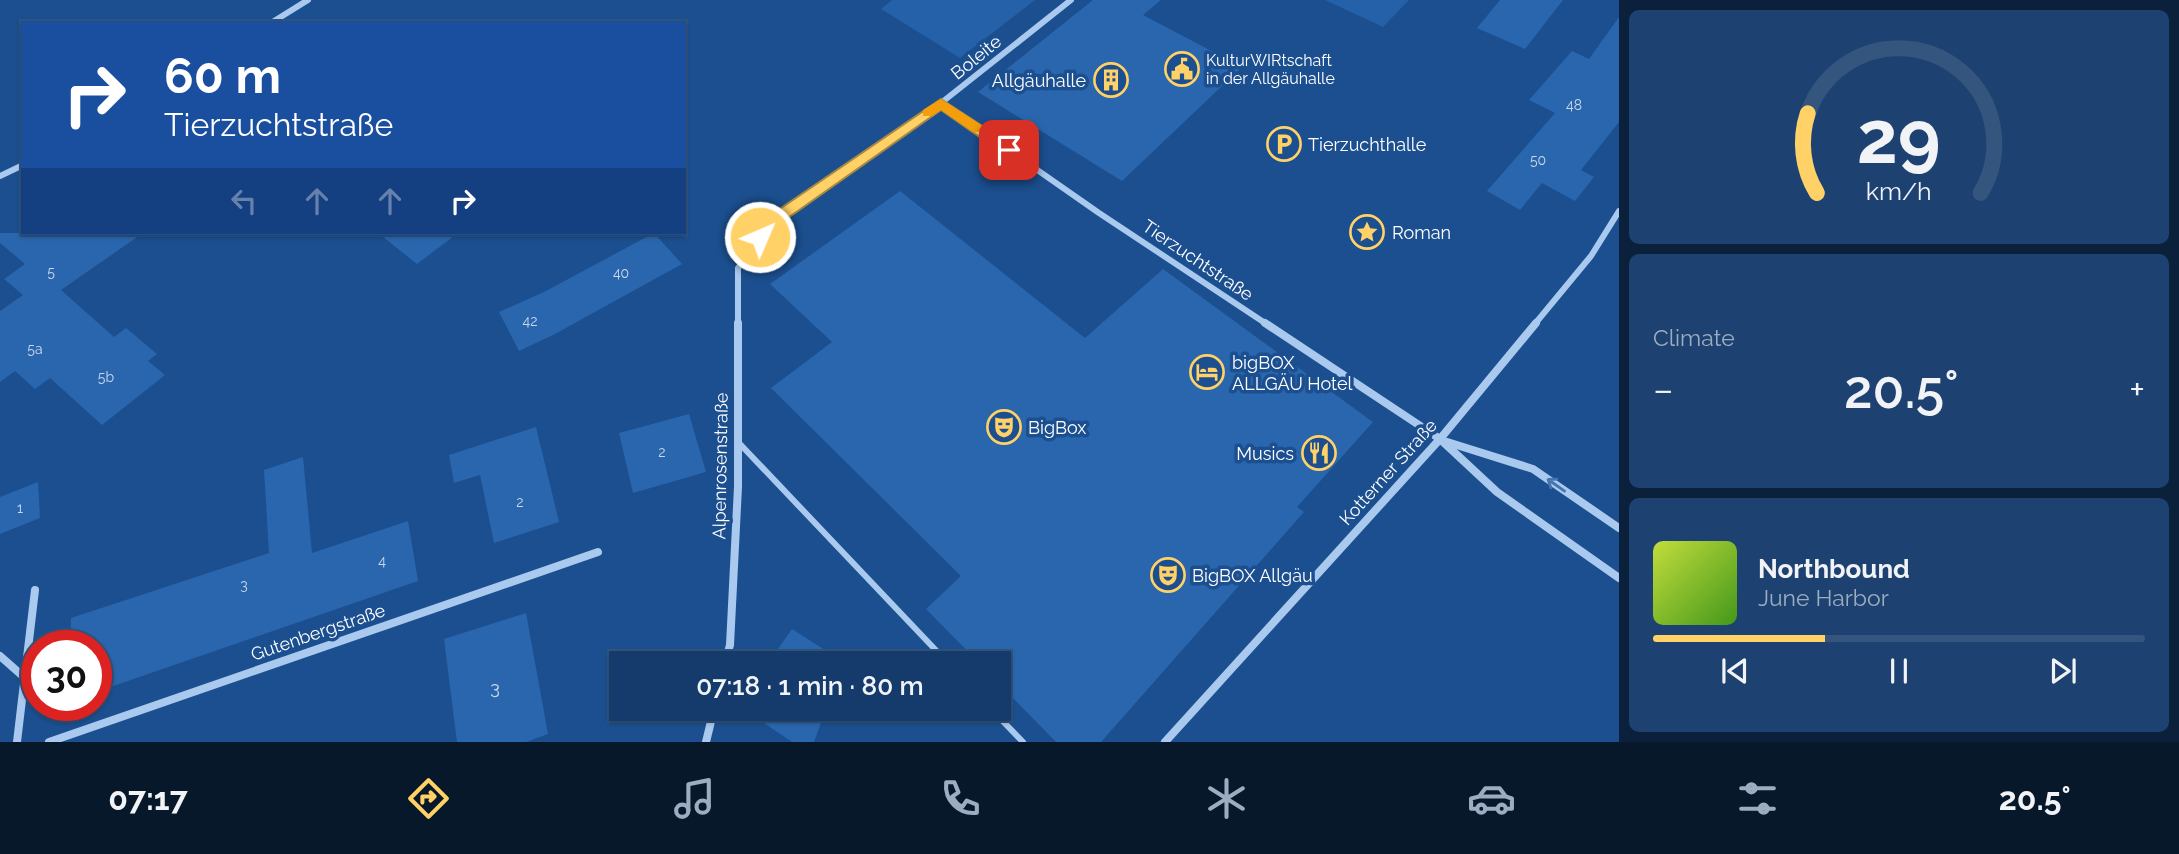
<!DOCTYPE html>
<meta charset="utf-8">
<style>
:root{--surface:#143b6b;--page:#1d4271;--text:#f1f3f6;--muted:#9dadc1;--line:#33557e;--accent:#ffd166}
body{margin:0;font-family:Raleway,sans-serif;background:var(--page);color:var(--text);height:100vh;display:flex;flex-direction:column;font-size:26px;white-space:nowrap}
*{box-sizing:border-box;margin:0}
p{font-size:23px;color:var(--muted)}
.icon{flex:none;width:38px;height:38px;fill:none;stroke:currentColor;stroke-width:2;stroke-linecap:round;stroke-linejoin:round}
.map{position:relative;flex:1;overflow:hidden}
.side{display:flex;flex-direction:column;gap:10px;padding:10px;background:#0b203b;width:560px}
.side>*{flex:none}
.banner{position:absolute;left:21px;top:21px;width:665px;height:214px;border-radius:0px;box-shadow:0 2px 5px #0004,0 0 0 2px var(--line);background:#1a4fa0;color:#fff;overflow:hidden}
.speed{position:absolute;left:21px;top:630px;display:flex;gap:14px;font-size:35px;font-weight:700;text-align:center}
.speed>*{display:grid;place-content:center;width:91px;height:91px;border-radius:50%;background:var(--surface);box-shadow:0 2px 5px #0004,0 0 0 2px var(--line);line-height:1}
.speed .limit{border:10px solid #d22;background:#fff;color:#111}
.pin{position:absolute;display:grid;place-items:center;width:60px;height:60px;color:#fff;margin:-30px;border-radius:14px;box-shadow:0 4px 10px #0006}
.me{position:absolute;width:77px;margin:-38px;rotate:45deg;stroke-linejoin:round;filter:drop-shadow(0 0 5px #0008)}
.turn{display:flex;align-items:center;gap:24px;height:147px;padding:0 28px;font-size:32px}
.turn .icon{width:91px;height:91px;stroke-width:2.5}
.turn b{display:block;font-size:49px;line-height:60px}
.lanes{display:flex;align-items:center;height:66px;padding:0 28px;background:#0003;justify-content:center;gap:35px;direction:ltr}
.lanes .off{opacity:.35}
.big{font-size:52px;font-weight:600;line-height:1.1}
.side .card{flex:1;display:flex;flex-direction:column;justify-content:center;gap:10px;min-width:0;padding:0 24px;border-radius:10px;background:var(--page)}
.side .dial{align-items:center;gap:0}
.dial svg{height:182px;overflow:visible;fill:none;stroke:var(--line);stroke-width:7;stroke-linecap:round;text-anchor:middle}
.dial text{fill:var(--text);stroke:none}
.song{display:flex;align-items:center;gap:21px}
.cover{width:84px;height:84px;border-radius:10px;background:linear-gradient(135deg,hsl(70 70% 55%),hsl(100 70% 35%))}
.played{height:7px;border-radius:4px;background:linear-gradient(90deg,var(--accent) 35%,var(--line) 35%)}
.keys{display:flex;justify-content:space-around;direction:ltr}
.heat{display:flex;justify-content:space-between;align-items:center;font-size:38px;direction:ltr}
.trip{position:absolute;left:609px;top:651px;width:402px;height:70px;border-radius:0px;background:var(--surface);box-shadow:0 2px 5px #0004,0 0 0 2px var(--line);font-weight:600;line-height:70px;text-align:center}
.menu{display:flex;height:112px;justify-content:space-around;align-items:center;background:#08182b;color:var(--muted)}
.menu .icon{width:49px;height:49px}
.menu .active{color:var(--accent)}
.menu b{font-size:32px;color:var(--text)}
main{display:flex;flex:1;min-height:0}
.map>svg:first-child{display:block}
</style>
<main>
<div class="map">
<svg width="1619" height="742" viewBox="0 0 1619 742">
<rect width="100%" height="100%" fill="#1b4f8f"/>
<g fill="#2461a8">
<path d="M 892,0 L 1035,0 L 960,58 L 881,9 Z"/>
<path d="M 1325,0 L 1409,0 L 1383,27 Z"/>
</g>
<g fill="#2a66ad">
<path d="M 1093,0 L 1161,0 L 1143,15 L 1242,67 L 1122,181 L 978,92 Z"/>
<path d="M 1500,0 L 1563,0 L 1525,49 L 1477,28 Z"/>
<path d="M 1619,17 L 1619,122 L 1581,170 L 1594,177 L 1575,201 L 1542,183 L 1520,210 L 1487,191 L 1555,113 L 1529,100 L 1572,51 L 1589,59 Z"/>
<path d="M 900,191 L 1085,338 L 1163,269 L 1373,422 L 1297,507 L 1304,512 L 1101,742 L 1056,742 L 999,684 L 999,663 L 979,663 L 926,609 L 961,576 L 771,388 L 832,342 L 770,284 Z"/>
<path d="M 0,233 L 143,233 L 61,290 L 114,337 L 126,328 L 157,354 L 148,361 L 165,375 L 102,425 L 50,378 L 35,389 L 15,371 L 0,382 L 0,311 L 23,295 L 4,279 L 25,264 L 0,243 Z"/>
<path d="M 378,233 L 458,233 L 417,264 Z"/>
<path d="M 654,233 L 682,264 L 555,334 L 519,351 L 499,312 L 544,292 Z"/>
<path d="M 689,414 L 706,472 L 633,493 L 619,433 Z"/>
<path d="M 536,427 L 559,522 L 494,543 L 480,475 L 454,483 L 449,455 Z"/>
<path d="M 303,457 L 312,553 L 408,521 L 418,581 L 96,692 L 96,646 L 70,646 L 71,618 L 269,553 L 264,470 Z"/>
<path d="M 38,482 L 40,518 L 0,534 L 0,497 Z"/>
<path d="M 526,613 L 548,734 L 526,742 L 457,742 L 444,639 Z"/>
<path d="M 792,629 L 842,661 L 842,663 L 768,663 Z"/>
<path d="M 743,709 L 826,709 L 814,742 L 792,742 Z"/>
</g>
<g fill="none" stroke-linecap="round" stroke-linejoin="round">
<g stroke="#a9c9ee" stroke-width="6">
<path d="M 739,443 L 948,663"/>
<path d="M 991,709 L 1023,742"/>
</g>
<g stroke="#a9c9ee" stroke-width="6">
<path d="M 271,23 L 308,0"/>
<path d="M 941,103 L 1099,213 L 1268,325"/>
<path d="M 0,176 L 23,165"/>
<path d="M 738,325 L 738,268 L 773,221 L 941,103 L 1071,0"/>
<path d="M 1534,325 L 1591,256 L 1619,211"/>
</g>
<g stroke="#a9c9ee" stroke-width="8">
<path d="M 1265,323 L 1440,439 L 1497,492 L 1619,578"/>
<path d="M 1444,441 L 1533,469 L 1619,528"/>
<path d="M 0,656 L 25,678"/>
<path d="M 725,663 L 730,645 L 738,487 L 738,323"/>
<path d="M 17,742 L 35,590"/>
<path d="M 49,742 L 598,552"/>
<path d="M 706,742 L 714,709"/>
<path d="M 1165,742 L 1440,439 L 1536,323"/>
</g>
</g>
<defs><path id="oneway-shaft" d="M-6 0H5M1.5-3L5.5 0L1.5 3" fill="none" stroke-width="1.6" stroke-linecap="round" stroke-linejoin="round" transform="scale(1.75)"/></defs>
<use stroke="#4674ac" href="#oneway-shaft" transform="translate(1556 485) rotate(-145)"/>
<path fill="#ffd166" stroke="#a68842" stroke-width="2" d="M 941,99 L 1014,147 L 1014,154 L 1004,154 L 941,110 L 778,225 L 765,241 L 755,241 L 753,237 L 768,217 Z"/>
<path fill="#f59e0b" d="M 941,99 L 983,126 L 983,132 L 973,132 L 941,110 L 932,116 L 923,116 L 923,110 Z"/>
<defs>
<g id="civic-ring" transform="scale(1.75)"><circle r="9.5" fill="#1b4f8f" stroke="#ffd166" stroke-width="1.5"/><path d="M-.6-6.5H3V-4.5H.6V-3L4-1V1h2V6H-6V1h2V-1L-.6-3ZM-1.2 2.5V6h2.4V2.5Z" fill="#ffd166"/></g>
<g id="building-ring" transform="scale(1.75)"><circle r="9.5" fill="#1b4f8f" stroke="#ffd166" stroke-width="1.5"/><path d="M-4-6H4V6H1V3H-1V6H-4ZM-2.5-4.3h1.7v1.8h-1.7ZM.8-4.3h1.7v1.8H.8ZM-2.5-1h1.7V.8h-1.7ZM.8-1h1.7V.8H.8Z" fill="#ffd166"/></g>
<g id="parking-ring" transform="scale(1.75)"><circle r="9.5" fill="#1b4f8f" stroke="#ffd166" stroke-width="1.5"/><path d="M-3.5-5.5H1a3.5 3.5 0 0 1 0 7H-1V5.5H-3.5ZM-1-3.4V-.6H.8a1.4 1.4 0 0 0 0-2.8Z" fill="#ffd166"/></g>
<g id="sight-ring" transform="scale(1.75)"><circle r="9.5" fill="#1b4f8f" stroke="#ffd166" stroke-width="1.5"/><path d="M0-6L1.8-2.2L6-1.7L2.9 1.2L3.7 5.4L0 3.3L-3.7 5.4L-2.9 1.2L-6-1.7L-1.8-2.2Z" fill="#ffd166"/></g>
<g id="hotel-ring" transform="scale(1.75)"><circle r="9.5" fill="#1b4f8f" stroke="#ffd166" stroke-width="1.5"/><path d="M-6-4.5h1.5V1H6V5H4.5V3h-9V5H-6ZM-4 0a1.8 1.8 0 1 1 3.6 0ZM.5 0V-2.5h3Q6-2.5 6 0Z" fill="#ffd166"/></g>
<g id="theatre-ring" transform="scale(1.75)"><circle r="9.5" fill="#1b4f8f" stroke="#ffd166" stroke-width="1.5"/><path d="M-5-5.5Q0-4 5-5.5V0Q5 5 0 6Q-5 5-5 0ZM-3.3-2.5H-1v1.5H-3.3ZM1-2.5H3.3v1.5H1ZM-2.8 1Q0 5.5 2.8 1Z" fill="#ffd166"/></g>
<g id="restaurant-ring" transform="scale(1.75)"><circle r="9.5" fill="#1b4f8f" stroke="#ffd166" stroke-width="1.5"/><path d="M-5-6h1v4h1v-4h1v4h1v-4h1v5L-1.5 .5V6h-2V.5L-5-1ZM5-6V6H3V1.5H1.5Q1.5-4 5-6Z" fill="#ffd166"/></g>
</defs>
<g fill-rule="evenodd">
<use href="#civic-ring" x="1182" y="69"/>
<use href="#building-ring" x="1111" y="80"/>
<use href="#parking-ring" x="1284" y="144"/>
<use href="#sight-ring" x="1367" y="232"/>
<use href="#hotel-ring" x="1207" y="372"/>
<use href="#theatre-ring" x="1004" y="427"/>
<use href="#restaurant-ring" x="1319" y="453"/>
<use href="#theatre-ring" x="1168" y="575"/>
</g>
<g text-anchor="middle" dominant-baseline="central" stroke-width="7" stroke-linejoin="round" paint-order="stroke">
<g font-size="14" fill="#cad9ea">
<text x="1574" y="105">48</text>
<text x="1538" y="160">50</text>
<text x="51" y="272">5</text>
<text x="621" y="273">40</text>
<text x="530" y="321">42</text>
<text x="35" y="349">5a</text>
<text x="106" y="377">5b</text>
<text x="662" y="452">2</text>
<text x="520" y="502">2</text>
<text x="20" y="508">1</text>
<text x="382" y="561">4</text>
<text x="244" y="585">3</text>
</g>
<g font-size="16" fill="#fff" stroke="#1b4f8f" text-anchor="start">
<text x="1206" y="60">KulturWIRtschaft<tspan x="1206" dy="18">in der Allgäuhalle</tspan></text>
</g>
<g font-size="18" fill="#fff" stroke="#1b4f8f">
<text transform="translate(976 57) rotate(-39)">Boleite</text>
<text transform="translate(1198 260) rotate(34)">Tierzuchtstraße</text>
<text transform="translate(720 466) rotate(-89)">Alpenrosenstraße</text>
<text transform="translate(1388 472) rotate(-48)">Kotterner Straße</text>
<text transform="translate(318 632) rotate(-19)">Gutenbergstraße</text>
</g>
<g font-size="18" fill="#fff" stroke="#1b4f8f" text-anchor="start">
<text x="1086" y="80" text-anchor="end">Allgäuhalle</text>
<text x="1308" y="144">Tierzuchthalle</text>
<text x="1392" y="232">Roman</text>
<text x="1232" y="362">bigBOX<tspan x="1232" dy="21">ALLGÄU Hotel</tspan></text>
<text x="1028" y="427">BigBox</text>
<text x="1294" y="453" text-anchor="end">Musics</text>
<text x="1192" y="575">BigBOX Allgäu</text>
</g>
<g font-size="18" fill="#cad9ea">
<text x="495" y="687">3</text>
</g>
</g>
</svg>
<div class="speed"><div class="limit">30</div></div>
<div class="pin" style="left:1009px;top:150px;background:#d93025"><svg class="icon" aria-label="arrive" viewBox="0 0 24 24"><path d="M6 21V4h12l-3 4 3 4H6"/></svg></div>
<svg class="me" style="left:760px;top:237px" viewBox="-20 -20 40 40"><circle r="17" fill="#ffd166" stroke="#fff" stroke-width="3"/><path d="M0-11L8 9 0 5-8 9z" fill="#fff"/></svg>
<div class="trip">07:18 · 1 min · 80 m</div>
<div class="banner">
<div class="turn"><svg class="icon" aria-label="right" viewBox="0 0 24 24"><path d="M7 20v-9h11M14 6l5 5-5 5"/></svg><div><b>60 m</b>Tierzuchtstraße</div></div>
<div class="lanes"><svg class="icon off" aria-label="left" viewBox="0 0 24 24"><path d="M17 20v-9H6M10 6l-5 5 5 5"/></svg><svg class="icon off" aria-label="ahead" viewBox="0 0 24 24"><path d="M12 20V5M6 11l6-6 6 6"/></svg><svg class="icon off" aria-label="ahead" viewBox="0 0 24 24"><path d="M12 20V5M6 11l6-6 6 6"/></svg><svg class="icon" aria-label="right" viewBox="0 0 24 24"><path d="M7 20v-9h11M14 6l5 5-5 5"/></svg></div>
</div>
</div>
<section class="side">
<div class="card dial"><svg viewBox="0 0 100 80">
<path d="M14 69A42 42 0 1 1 86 69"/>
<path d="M14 69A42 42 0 0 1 10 34" stroke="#ffd166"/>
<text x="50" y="56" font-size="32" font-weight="700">29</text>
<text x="50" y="72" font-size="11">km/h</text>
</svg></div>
<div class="card"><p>Climate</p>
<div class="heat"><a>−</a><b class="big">20.5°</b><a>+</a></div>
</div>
<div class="card">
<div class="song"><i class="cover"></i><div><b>Northbound</b><p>June Harbor</p></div></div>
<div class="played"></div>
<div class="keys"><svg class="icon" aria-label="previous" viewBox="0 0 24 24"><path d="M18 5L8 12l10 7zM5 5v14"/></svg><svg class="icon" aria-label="pause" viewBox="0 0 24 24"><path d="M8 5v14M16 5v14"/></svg><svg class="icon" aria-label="next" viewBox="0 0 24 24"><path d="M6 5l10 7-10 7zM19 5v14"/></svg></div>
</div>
</section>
</main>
<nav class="menu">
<b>07:17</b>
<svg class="icon active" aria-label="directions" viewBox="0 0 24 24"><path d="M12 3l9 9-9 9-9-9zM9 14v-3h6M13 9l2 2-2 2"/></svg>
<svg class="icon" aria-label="music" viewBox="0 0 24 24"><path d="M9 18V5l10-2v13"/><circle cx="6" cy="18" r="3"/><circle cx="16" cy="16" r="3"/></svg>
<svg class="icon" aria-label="phone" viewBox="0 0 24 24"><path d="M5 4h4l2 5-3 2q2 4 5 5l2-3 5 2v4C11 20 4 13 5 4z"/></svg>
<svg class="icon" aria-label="climate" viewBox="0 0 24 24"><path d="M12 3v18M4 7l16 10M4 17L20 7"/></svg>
<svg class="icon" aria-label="car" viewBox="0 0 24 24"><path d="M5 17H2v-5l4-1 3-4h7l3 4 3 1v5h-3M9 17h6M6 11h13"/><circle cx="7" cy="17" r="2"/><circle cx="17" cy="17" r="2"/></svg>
<svg class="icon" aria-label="filters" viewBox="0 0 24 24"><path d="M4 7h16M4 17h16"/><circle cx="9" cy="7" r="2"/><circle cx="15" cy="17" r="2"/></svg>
<b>20.5°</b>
</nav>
